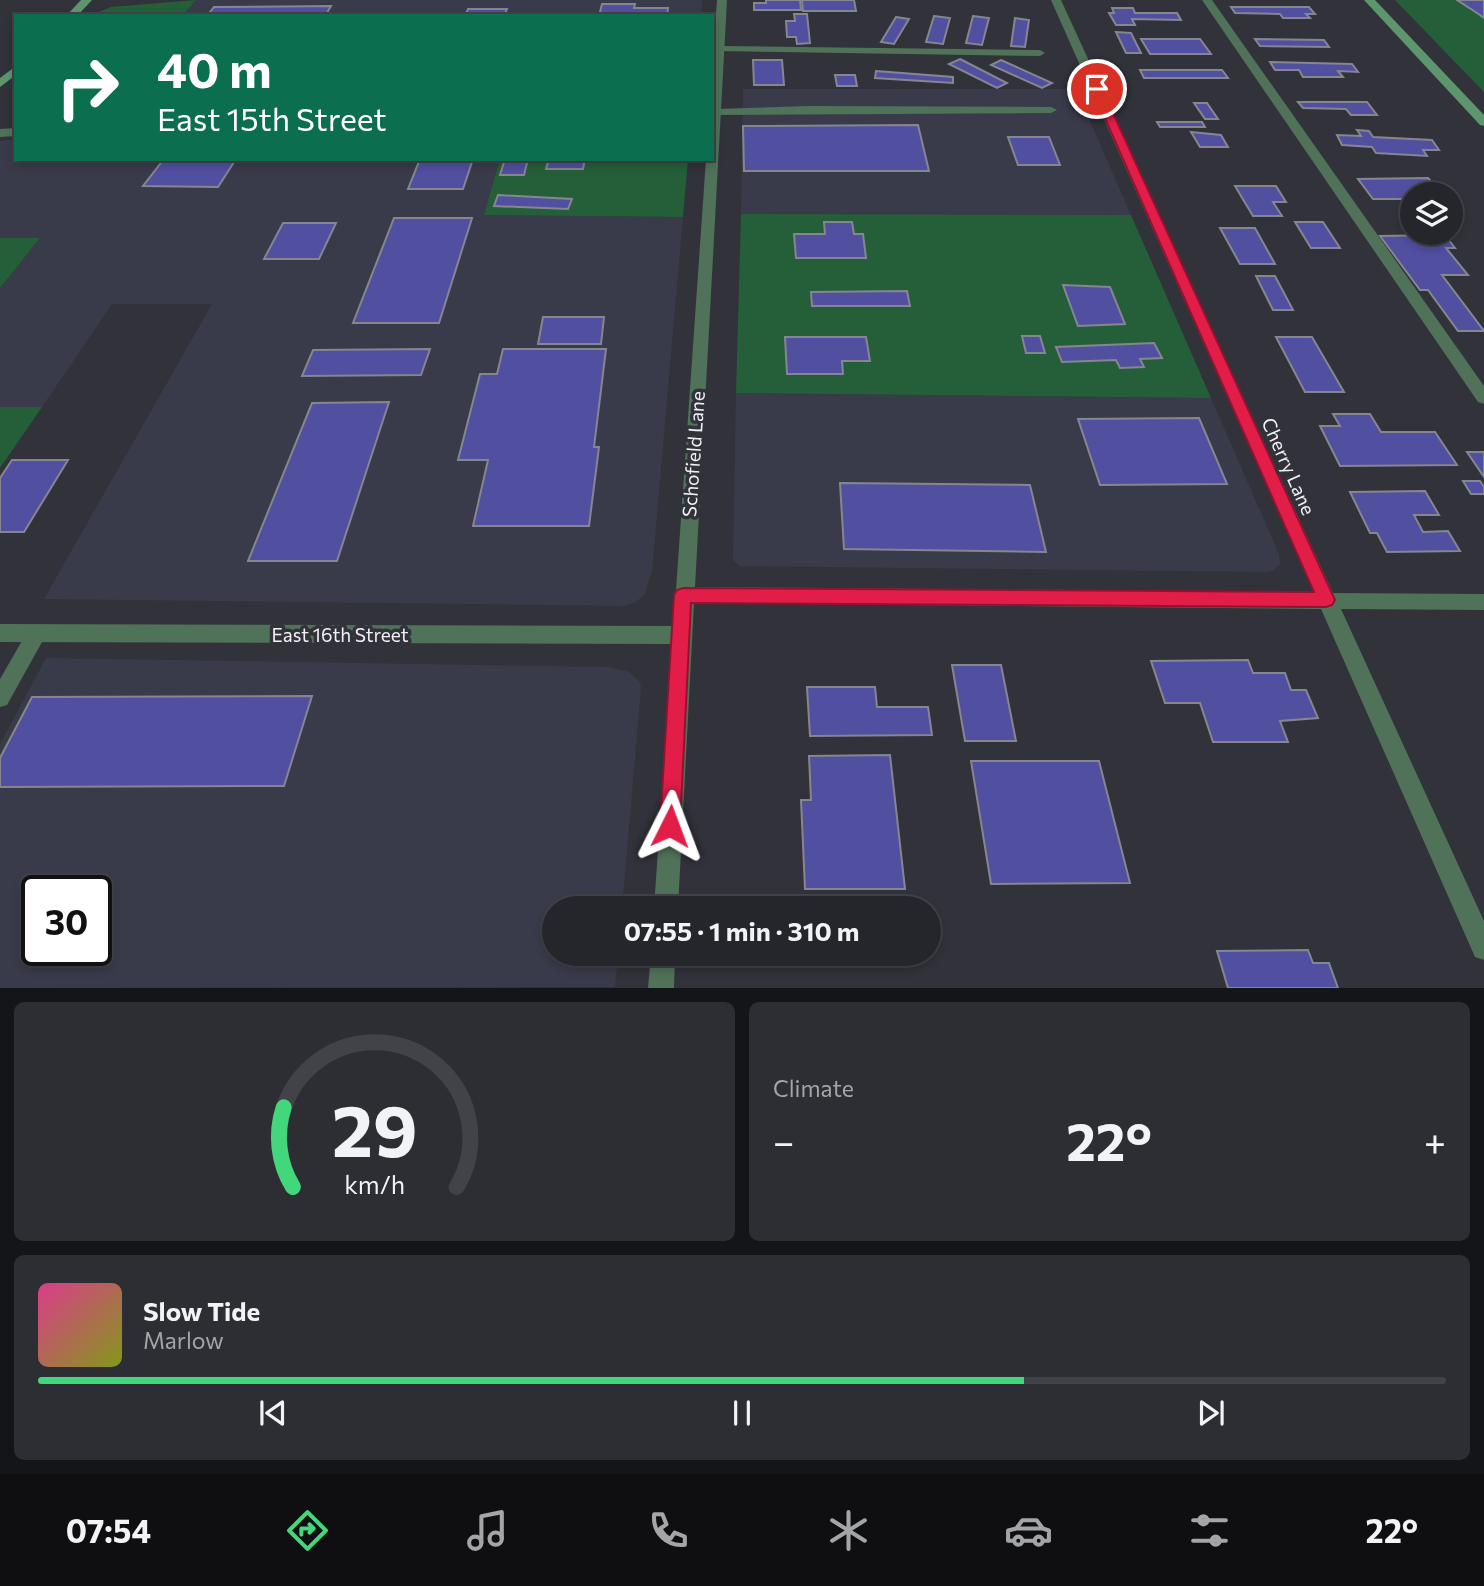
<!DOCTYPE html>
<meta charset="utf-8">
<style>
:root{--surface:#25262c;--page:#2d2e34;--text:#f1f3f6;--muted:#a3a5a9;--line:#424348;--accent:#42d77b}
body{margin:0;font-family:Commissioner,sans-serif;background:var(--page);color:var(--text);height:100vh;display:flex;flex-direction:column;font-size:26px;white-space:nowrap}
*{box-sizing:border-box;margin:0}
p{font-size:23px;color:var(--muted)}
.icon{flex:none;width:38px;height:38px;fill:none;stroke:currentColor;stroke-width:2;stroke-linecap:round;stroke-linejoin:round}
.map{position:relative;height:988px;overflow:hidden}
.drawer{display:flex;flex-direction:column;gap:14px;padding:14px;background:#141518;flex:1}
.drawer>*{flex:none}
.guide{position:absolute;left:14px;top:14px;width:700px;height:147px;border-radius:0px;box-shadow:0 4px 10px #0003,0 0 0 2px var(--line);background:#0b6e4f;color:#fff;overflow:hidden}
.controls{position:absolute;left:1400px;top:182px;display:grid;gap:14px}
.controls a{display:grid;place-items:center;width:63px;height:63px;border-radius:50%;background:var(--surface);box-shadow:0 4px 10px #0003,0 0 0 2px var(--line);font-size:35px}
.speed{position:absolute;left:21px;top:875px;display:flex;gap:14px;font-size:35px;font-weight:700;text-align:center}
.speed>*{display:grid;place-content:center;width:91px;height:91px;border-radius:50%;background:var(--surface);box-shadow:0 4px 10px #0003,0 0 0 2px var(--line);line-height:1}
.speed .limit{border:4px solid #111;border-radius:10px;background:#fff;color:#111}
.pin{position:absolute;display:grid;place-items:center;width:60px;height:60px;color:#fff;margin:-30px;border:4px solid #fff;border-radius:50%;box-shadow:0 2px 7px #0007}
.me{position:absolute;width:77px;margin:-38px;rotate:3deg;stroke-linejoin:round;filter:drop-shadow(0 0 5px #0008)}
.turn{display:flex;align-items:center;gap:24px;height:147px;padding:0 28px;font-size:32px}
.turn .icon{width:91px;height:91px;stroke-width:2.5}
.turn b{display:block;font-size:49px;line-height:60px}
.big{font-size:52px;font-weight:700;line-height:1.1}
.drawer .tile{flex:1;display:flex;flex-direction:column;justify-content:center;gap:10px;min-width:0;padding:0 24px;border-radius:10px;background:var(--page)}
.drawer .dial{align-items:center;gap:0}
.dial svg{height:182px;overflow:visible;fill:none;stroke:var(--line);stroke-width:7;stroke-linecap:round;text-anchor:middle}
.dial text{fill:var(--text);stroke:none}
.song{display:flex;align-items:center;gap:21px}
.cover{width:84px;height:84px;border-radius:10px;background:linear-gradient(135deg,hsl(330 70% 55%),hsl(70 70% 35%))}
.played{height:7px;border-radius:4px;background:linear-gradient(90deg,var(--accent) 70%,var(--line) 70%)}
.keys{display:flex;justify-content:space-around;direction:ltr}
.heat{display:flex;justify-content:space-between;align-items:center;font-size:38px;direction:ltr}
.drawer .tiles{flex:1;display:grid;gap:14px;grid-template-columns:1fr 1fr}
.tile:last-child{grid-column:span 2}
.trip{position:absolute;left:542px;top:896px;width:399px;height:70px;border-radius:35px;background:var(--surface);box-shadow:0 4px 10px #0003,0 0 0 2px var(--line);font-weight:700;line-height:70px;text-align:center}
.menu{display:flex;height:112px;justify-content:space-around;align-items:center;background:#0f0f12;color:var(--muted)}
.menu .icon{width:49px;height:49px}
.menu .current{color:var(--accent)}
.menu b{font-size:32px;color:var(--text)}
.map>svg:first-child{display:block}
</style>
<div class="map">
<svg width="1484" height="988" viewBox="0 0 1484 988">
<rect width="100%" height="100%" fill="#31323a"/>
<g fill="#3a3b4a" fill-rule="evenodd">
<path d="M 196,0 L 702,0 L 701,16 L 182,16 Z"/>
<path d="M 743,89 L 1076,89 L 1131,215 L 741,214 Z"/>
<path d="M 16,139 L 16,159 L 500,159 L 485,215 L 683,217 L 652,572 L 644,595 L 636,602 L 624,606 L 44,599 L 212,304 L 112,304 L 42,407 L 0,407 L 0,288 L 40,238 L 0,238 L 0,141 Z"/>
<path d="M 736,393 L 1211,398 L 1279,554 L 1280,564 L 1274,570 L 1268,572 L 740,566 L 733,560 Z"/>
<path d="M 46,658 L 609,667 L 629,672 L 640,682 L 641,689 L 622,908 L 555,908 L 555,954 L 618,954 L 615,987 L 0,988 L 0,744 ZM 37,891 L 96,891 L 96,950 L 37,950 Z"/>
</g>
<g fill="#255f39">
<path d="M 196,0 L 182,16 L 89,16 L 111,7 Z"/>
<path d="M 1395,0 L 1484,0 L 1484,92 Z"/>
<path d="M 500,159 L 688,159 L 683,217 L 484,215 Z"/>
<path d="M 741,214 L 1131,215 L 1211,398 L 736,393 Z"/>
<path d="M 0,238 L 40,238 L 0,288 Z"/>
<path d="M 0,407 L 42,407 L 0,468 Z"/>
</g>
<g fill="#514fa0" stroke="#858690" stroke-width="2">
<path d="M 766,0 L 800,0 L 801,10 L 754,10 L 754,3 L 766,3 Z"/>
<path d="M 802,0 L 854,0 L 856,11 L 803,11 Z"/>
<path d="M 1457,0 L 1484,0 L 1484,18 L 1480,15 Z"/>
<path d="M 602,4 L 635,4 L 634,8 L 668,8 L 667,16 L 599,16 Z"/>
<path d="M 331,6 L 325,16 L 207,16 L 214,7 Z"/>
<path d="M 1231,7 L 1309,7 L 1315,14 L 1306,14 L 1310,18 L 1283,18 L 1280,14 L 1235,13 Z"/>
<path d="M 1112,8 L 1133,8 L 1135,13 L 1177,13 L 1181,20 L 1132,19 L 1135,25 L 1116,25 L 1109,13 L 1114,13 Z"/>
<path d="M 468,9 L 507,9 L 504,16 L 465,16 Z"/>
<path d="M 794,14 L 807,14 L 810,43 L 797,44 L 796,37 L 787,37 L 786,21 L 795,21 Z"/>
<path d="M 934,16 L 950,18 L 943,44 L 926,42 Z"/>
<path d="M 973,16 L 989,18 L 982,45 L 966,43 Z"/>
<path d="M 896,17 L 909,19 L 894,44 L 881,42 Z"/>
<path d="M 1015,18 L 1029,20 L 1025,47 L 1011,46 Z"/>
<path d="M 1116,32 L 1131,33 L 1141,53 L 1126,53 Z"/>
<path d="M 1141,39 L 1200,39 L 1211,54 L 1150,54 Z"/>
<path d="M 1255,39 L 1324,40 L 1329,47 L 1260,46 Z"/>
<path d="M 960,59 L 1007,83 L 997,88 L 949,64 Z"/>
<path d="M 753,60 L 782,60 L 784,85 L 754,85 Z"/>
<path d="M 1001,60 L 1052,83 L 1042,88 L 991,65 Z"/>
<path d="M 1270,62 L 1352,64 L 1358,72 L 1338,71 L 1343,77 L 1303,77 L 1299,70 L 1275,70 Z"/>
<path d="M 1140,70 L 1222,70 L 1228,78 L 1144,78 Z"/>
<path d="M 876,71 L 953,77 L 953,83 L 875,78 Z"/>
<path d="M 835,75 L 855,75 L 857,86 L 837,86 Z"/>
<path d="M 1298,102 L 1367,102 L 1377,115 L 1351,115 L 1346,109 L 1303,108 Z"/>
<path d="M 1194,103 L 1207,103 L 1218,119 L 1205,119 Z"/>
<path d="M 1157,122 L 1202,122 L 1205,127 L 1160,127 Z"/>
<path d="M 918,125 L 929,171 L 744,171 L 743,126 Z"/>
<path d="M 1357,130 L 1369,131 L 1373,137 L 1432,140 L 1439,150 L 1423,150 L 1427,156 L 1376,153 L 1372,147 L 1342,145 L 1337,135 L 1361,136 Z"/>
<path d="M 1191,132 L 1221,135 L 1228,147 L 1200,147 Z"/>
<path d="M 1008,137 L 1049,137 L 1060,165 L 1018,165 Z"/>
<path d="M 164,159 L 236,159 L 218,187 L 143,186 Z"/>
<path d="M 420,159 L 473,159 L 463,189 L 408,189 Z"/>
<path d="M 505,159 L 528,159 L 524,175 L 500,175 Z"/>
<path d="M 549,159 L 585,159 L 583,169 L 546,169 Z"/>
<path d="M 1428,178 L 1441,194 L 1412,194 L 1412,199 L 1373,199 L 1358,179 Z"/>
<path d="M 1235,186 L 1276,186 L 1286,202 L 1273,202 L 1282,216 L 1253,216 Z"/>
<path d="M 498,195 L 572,199 L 568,209 L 494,206 Z"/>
<path d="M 394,218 L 472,218 L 439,323 L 353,323 Z"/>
<path d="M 824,222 L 852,222 L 854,234 L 863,234 L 866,258 L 796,258 L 794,234 L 825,234 Z"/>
<path d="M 1295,222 L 1323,222 L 1340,248 L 1311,248 Z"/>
<path d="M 283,223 L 336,223 L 319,259 L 264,259 Z"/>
<path d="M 1220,228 L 1255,228 L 1275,264 L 1240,264 Z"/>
<path d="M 1445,235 L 1455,248 L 1446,248 L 1468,275 L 1442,275 L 1484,331 L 1458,331 L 1428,290 L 1420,290 L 1380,236 Z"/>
<path d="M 1256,276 L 1275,276 L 1293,310 L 1273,310 Z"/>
<path d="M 1063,285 L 1110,287 L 1125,324 L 1078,326 Z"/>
<path d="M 907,291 L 910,306 L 812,306 L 811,292 Z"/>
<path d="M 543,317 L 604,317 L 601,344 L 538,344 Z"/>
<path d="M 1022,336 L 1040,336 L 1045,353 L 1026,353 Z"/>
<path d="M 785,337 L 866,337 L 870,361 L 842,361 L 843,374 L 787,374 Z"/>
<path d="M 1276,337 L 1312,337 L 1344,392 L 1305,392 Z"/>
<path d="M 1154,343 L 1162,358 L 1140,359 L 1144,367 L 1120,368 L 1116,360 L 1062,362 L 1056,347 Z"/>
<path d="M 430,349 L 421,375 L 302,376 L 313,350 Z"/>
<path d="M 503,349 L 606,349 L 594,447 L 599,447 L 589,526 L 473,526 L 488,460 L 458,460 L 480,374 L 497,374 Z"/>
<path d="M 389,402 L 337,561 L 248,561 L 312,403 Z"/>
<path d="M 1333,414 L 1370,414 L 1381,432 L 1435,432 L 1457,465 L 1340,466 L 1320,426 L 1340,426 Z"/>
<path d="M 1199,418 L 1227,484 L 1100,485 L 1078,419 Z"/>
<path d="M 1467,452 L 1484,452 L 1484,477 Z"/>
<path d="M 12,460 L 68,460 L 24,532 L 0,532 L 0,478 Z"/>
<path d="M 1463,481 L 1480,481 L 1484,487 L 1484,494 L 1471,494 Z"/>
<path d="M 840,483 L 1030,485 L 1046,552 L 844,549 Z"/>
<path d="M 1425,491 L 1439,515 L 1414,515 L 1423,532 L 1448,531 L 1460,551 L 1387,552 L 1377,533 L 1370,533 L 1350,492 Z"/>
<path d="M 1248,660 L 1253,673 L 1285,673 L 1291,690 L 1306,690 L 1318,718 L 1280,721 L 1288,742 L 1213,742 L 1200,703 L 1165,703 L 1151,661 Z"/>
<path d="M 952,665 L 1001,665 L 1016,741 L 965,741 Z"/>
<path d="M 807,687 L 875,687 L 877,707 L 928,707 L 932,735 L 810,736 Z"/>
<path d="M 312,696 L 284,786 L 0,787 L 0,758 L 32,697 Z"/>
<path d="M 890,755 L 905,889 L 805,889 L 801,800 L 811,800 L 809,756 Z"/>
<path d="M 971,761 L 1099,761 L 1130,883 L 991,884 Z"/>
<path d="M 1308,950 L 1313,963 L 1329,963 L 1338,988 L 1228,988 L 1217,951 Z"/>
</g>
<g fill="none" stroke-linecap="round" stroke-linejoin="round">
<g fill="#4f7258" fill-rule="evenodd">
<path d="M 1202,0 L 1212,0 L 1484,386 L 1484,404 L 1478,402 Z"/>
<path d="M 719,46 L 1040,50 L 1045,53 L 1040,56 L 715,51 L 715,47 Z"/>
<path d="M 809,106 L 1051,107 L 1057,110 L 1051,113 L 712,115 L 712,109 L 716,109 Z"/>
<path d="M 37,624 L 44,627 L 47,633 L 7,705 L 0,707 L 0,679 L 30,627 Z"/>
</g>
<g fill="#4f7258" fill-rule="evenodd">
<path d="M 717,0 L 727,0 L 695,587 L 1314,592 L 1051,0 L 1061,0 L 1333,593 L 1484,594 L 1484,610 L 1341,609 L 1484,921 L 1484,960 L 1475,957 L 1321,609 L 694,603 L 678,908 L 654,908 L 672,644 L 0,642 L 0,624 L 674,626 L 673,595 L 676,590 L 706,159 L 712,159 L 712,69 Z"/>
<path d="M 16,128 L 16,136 L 0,137 L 0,129 Z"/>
<path d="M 651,954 L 675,954 L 674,988 L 648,988 Z"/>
</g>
<g fill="#5d966d" fill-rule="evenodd">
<path d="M 81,0 L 92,0 L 77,16 L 66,16 Z"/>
<path d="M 1364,0 L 1375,0 L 1484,115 L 1484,126 L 1480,125 Z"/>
<path d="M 16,66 L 16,75 L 0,87 L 0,78 Z"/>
</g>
</g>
<path fill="#e11d48" stroke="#92132f" stroke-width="2" d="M 1093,87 L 1102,89 L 1335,600 L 1332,605 L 1326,607 L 691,603 L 680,826 L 677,834 L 670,837 L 663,834 L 660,826 L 674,595 L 677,590 L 683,588 L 1314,592 L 1092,89 Z"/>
<g text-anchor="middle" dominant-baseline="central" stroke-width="7" stroke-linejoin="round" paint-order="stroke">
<g font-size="19" fill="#f0f0f6" stroke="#31323a">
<text transform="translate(693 454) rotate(-86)">Schofield Lane</text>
<text transform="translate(1289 466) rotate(66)">Cherry Lane</text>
<text x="340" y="634">East 16th Street</text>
</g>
</g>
</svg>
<div class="controls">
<a><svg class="icon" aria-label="layers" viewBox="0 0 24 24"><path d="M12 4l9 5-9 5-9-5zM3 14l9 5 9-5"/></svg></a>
</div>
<div class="speed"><div class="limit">30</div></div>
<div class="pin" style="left:1097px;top:89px;background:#d93025"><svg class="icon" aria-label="arrive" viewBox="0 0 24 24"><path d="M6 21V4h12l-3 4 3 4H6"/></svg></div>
<svg class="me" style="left:670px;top:826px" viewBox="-20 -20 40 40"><path d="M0-17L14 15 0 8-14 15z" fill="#e11d48" stroke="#fff" stroke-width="4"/></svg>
<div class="trip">07:55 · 1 min · 310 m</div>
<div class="guide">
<div class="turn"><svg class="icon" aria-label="right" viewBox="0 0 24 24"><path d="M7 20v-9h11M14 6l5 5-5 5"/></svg><div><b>40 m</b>East 15th Street</div></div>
</div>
</div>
<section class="drawer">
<div class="tiles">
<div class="tile dial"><svg viewBox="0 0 100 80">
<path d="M14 69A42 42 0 1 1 86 69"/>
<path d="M14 69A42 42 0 0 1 10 34" stroke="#42d77b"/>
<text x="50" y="56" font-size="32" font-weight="700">29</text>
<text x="50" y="72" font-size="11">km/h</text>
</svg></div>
<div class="tile"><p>Climate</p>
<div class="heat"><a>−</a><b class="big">22°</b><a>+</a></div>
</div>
<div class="tile">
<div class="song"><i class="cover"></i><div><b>Slow Tide</b><p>Marlow</p></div></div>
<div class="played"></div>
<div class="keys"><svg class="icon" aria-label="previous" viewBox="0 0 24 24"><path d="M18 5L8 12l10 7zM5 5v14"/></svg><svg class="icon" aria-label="pause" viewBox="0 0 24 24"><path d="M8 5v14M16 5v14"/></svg><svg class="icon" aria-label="next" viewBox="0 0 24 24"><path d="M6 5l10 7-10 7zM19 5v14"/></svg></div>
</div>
</div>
</section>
<nav class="menu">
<b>07:54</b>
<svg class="icon current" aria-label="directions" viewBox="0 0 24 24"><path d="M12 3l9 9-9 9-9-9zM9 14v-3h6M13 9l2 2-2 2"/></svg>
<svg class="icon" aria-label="music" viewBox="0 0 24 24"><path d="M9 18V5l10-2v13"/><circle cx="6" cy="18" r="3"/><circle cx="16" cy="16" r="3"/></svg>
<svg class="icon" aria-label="phone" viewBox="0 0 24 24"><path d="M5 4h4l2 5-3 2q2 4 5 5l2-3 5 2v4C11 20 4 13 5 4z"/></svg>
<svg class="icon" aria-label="climate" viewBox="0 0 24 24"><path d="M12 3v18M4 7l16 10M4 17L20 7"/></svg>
<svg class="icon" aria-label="car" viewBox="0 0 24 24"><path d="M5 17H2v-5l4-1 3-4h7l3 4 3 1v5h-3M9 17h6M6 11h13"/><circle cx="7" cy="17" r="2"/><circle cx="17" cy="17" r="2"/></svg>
<svg class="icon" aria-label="filters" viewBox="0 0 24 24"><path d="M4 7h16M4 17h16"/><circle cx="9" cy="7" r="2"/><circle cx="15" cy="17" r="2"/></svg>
<b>22°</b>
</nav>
